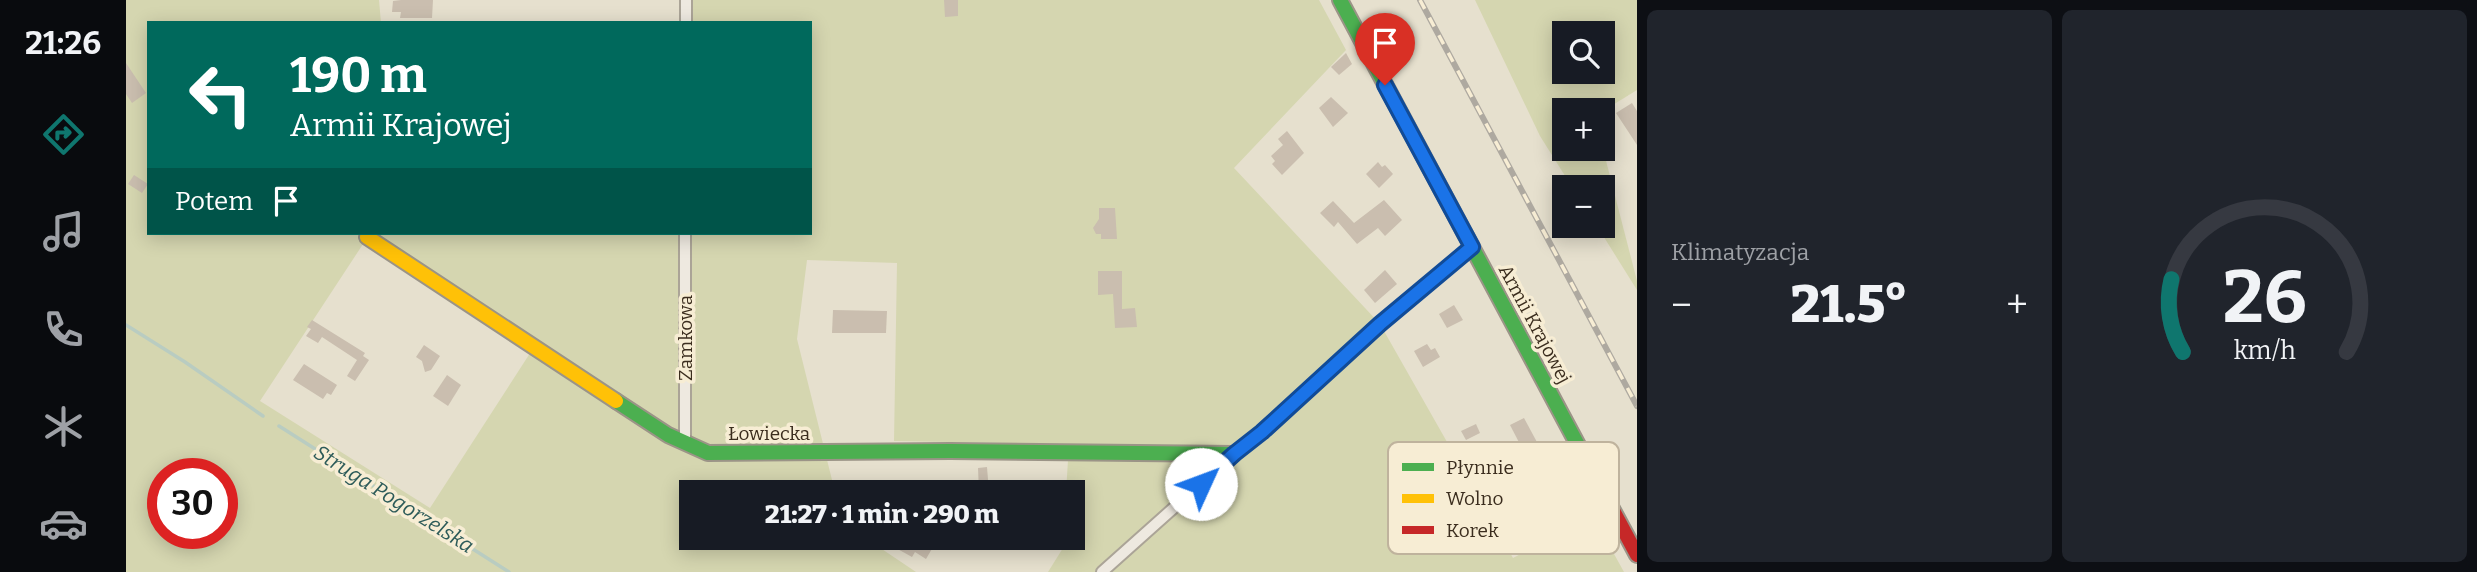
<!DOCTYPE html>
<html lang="pl">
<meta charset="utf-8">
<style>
:root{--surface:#171b24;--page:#20242c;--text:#f1f3f6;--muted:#9ea1a6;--line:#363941;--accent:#0f766e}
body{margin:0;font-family:Bitter,serif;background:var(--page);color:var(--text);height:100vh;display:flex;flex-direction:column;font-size:26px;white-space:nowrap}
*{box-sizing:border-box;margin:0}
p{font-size:23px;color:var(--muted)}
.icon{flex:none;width:38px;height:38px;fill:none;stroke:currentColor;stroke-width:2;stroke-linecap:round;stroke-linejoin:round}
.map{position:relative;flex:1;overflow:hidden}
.side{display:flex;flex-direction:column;gap:10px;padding:10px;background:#0d0f14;width:840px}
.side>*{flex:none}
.top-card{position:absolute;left:21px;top:21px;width:665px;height:214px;border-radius:0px;box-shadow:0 4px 18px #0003;background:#00695c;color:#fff;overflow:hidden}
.buttons{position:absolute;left:1426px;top:21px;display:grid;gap:14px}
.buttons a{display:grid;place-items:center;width:63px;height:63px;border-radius:0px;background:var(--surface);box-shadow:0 4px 18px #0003;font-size:35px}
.speed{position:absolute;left:21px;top:458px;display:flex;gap:14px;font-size:35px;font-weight:700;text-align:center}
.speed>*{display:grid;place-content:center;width:91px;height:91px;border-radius:50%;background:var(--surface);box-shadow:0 4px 18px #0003;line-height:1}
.speed .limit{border:10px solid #d22;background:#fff;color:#111}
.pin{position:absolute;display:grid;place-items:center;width:60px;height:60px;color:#fff;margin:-72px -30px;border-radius:50% 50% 50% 0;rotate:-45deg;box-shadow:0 0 7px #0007}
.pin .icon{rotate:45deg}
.me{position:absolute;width:77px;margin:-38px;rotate:47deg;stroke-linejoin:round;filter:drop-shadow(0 0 5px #0008)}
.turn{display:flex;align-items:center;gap:24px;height:147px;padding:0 28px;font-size:32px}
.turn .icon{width:91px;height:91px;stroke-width:2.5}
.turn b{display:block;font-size:49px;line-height:60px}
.then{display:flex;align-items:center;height:66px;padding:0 28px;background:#0003;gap:14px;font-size:26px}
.big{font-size:52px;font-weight:800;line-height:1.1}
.side .tile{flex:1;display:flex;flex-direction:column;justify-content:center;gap:10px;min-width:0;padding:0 24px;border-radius:10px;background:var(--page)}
.side .dial{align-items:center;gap:0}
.dial svg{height:182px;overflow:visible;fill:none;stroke:var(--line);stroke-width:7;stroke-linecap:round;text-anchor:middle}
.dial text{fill:var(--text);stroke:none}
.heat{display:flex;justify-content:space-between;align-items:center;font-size:38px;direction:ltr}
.side .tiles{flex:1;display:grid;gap:10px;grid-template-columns:repeat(2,1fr)}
.trip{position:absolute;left:553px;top:480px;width:406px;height:70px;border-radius:0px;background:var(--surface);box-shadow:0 4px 18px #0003;font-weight:800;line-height:70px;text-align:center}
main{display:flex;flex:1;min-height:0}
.tabs{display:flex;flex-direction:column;width:126px;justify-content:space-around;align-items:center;background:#090b0e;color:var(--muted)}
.tabs .icon{width:49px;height:49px}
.tabs .current{color:var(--accent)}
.tabs b{font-size:32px;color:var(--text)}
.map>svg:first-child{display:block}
</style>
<main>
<nav class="tabs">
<b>21:26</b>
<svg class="icon current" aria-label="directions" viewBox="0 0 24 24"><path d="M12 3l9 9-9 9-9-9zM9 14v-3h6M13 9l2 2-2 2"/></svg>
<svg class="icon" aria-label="music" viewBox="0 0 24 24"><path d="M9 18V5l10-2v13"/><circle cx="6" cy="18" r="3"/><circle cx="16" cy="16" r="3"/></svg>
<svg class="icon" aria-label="phone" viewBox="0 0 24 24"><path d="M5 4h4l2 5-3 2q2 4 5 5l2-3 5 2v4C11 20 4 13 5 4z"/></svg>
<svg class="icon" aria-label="climate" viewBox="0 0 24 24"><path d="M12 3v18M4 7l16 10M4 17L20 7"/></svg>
<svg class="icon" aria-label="car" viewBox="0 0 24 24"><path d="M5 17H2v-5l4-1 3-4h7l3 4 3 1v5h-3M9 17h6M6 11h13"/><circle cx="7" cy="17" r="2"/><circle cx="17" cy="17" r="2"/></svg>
</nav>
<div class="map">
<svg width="1511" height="572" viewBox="0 0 1511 572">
<rect width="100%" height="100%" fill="#e6e0ce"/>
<g fill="#d5d6b0" fill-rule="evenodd">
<path d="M 0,0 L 253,0 L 255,23 L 23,23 L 23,233 L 684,233 L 684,23 L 560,23 L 560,0 L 1193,0 L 1220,50 L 1108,168 L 1254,324 L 1387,558 L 1467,516 L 1498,572 L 922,572 L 937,548 L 938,537 L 947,537 L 947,492 L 940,492 L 943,444 L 768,441 L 771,263 L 681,260 L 671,339 L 709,492 L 565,492 L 565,537 L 738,537 L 790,572 L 0,572 ZM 241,238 L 408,347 L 304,508 L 134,401 ZM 37,474 L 96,474 L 96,534 L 37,534 Z"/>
<path d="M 1349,0 L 1511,0 L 1511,90 L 1477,111 L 1438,110 L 1438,149 L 1477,149 L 1511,281 L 1511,290 L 1471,226 L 1477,226 L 1477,187 L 1446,187 L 1414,136 ZM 1438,33 L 1477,33 L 1477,72 L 1438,72 Z"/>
</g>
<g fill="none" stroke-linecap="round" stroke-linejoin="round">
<g stroke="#b9ccc1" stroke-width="3.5">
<path d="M 0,325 L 59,362 L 137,416"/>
<path d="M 153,426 L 383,572"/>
</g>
</g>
<g fill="#cabeaf">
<path d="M 275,0 L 307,0 L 306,18 L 274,18 L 275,12 L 266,12 L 267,1 Z"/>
<path d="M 818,0 L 832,0 L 832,16 L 819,17 Z"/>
<path d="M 1220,53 L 1226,64 L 1213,75 L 1205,67 Z"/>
<path d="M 0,63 L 20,93 L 6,103 L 0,94 Z"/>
<path d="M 1205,97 L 1222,113 L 1207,127 L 1193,108 Z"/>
<path d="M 1506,103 L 1511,111 L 1511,145 L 1490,113 Z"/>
<path d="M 1161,131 L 1178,153 L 1156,175 L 1146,164 L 1149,161 L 1145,156 L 1157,145 L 1152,139 Z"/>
<path d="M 1252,162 L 1256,167 L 1259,165 L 1267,174 L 1253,188 L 1240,174 Z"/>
<path d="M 8,175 L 22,184 L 16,193 L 2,184 Z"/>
<path d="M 1258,200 L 1276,220 L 1259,236 L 1252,228 L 1231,244 L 1212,222 L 1208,227 L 1194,213 L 1207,201 L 1228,223 Z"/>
<path d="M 973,208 L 989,208 L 991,239 L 975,239 L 975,234 L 970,234 L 967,228 L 973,219 Z"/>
<path d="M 1259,270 L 1271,284 L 1249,303 L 1238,290 Z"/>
<path d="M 972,271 L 996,271 L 996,309 L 1009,308 L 1011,327 L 989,328 L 987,294 L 972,295 Z"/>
<path d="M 1328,305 L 1337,320 L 1321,328 L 1313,314 Z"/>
<path d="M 707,310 L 761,311 L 760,333 L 706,333 Z"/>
<path d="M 186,320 L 239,353 L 237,356 L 243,360 L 229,381 L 221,376 L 231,360 L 196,337 L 192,343 L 180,336 L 185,329 L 181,327 Z"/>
<path d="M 1301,344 L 1305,350 L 1309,348 L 1314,357 L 1297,367 L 1288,351 Z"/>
<path d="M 298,345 L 314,356 L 305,370 L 299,372 L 296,361 L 290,357 Z"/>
<path d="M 178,364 L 211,385 L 205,395 L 201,393 L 197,399 L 167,380 Z"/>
<path d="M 321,375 L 335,385 L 322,406 L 307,396 Z"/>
<path d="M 1398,418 L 1412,444 L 1398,452 L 1384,425 Z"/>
<path d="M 1350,424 L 1354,433 L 1340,440 L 1335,431 Z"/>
<path d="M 861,467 L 863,492 L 853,492 L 852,468 Z"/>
<path d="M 774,537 L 790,537 L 807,547 L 800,559 L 789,552 L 786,557 L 768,547 Z"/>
</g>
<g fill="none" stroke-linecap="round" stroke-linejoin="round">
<g stroke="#aba497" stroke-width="14">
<g id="street">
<path d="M 560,23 L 560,0"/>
<path d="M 559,444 L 559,233"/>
<path d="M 976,572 L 1108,454 L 1136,432 L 1254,324 L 1346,247"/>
</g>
</g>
<g stroke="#9b9487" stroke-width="18">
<g id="fast">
<path d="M 1214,0 L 1469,477"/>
<path d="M 490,401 L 542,435 L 582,453 L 824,451 L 1108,454"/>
</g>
</g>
<g stroke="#9b9487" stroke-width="18">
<path id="slow" d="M 241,237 L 490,401"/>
</g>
<g stroke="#9b9487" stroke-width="18">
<path id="jam" d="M 1469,477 L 1511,555"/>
</g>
<use href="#street" stroke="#eee9e0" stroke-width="10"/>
<use href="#fast" stroke="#4caf50" stroke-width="14"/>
<use href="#slow" stroke="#ffc107" stroke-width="14"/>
<use href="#jam" stroke="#c62828" stroke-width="14"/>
<g stroke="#aea9a0" stroke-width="6">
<path id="rail" d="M 1294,0 L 1511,406"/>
</g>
<use href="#rail" stroke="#f7edd4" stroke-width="3.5" stroke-dasharray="10" stroke-linecap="butt"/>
</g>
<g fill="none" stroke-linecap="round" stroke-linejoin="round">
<g stroke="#114b97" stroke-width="18">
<path id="route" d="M 1075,484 L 1108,454 L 1136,432 L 1254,324 L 1346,247 L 1259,85"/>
</g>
<use href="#route" stroke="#1a73e8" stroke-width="12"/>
</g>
<g text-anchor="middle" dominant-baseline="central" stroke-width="7" stroke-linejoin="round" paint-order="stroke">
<g font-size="19" fill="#3b2d1e" stroke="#f7edd4">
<text transform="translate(1409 324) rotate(62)">Armii Krajowej</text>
<text transform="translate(559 338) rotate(-90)">Zamkowa</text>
<text x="643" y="433">Łowiecka</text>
</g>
<g font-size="21" font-style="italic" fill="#2d5b59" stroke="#f7edd4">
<text transform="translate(268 499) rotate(32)">Struga Pogorzelska</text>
</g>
</g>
<rect x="1262" y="442" width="231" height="112" rx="10" fill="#f7edd4" stroke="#bfb39d" stroke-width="2"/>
<rect x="1276" y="463" width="32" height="8" fill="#4caf50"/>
<rect x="1276" y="494" width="32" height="9" fill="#ffc107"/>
<rect x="1276" y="526" width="32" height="8" fill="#c62828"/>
<g font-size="19" fill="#3b2d1e">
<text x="1320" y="474">Płynnie</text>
<text x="1320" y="505">Wolno</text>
<text x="1320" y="537">Korek</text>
</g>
</svg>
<div class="buttons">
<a><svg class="icon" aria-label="search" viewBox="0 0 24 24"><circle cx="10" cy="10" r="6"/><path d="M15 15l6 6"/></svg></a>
<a>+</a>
<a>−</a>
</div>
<div class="speed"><div class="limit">30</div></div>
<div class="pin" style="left:1259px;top:85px;background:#d93025"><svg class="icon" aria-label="arrive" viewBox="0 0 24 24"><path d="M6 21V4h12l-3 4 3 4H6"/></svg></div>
<svg class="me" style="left:1075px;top:484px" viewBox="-20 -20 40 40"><circle r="19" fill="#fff"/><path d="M0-13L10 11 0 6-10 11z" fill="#1a73e8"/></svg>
<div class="trip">21:27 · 1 min · 290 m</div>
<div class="top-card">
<div class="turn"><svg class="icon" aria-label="left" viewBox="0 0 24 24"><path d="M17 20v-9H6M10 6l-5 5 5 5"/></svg><div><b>190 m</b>Armii Krajowej</div></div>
<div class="then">Potem<svg class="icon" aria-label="arrive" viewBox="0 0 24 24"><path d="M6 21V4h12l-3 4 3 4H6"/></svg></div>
</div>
</div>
<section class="side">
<div class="tiles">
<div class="tile"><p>Klimatyzacja</p>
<div class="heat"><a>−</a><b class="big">21.5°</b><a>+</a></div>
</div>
<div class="tile dial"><svg viewBox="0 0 100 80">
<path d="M14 69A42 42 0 1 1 86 69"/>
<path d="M14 69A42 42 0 0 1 9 37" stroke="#0f766e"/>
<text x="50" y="56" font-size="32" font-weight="700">26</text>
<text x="50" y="72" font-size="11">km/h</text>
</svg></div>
</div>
</section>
</main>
